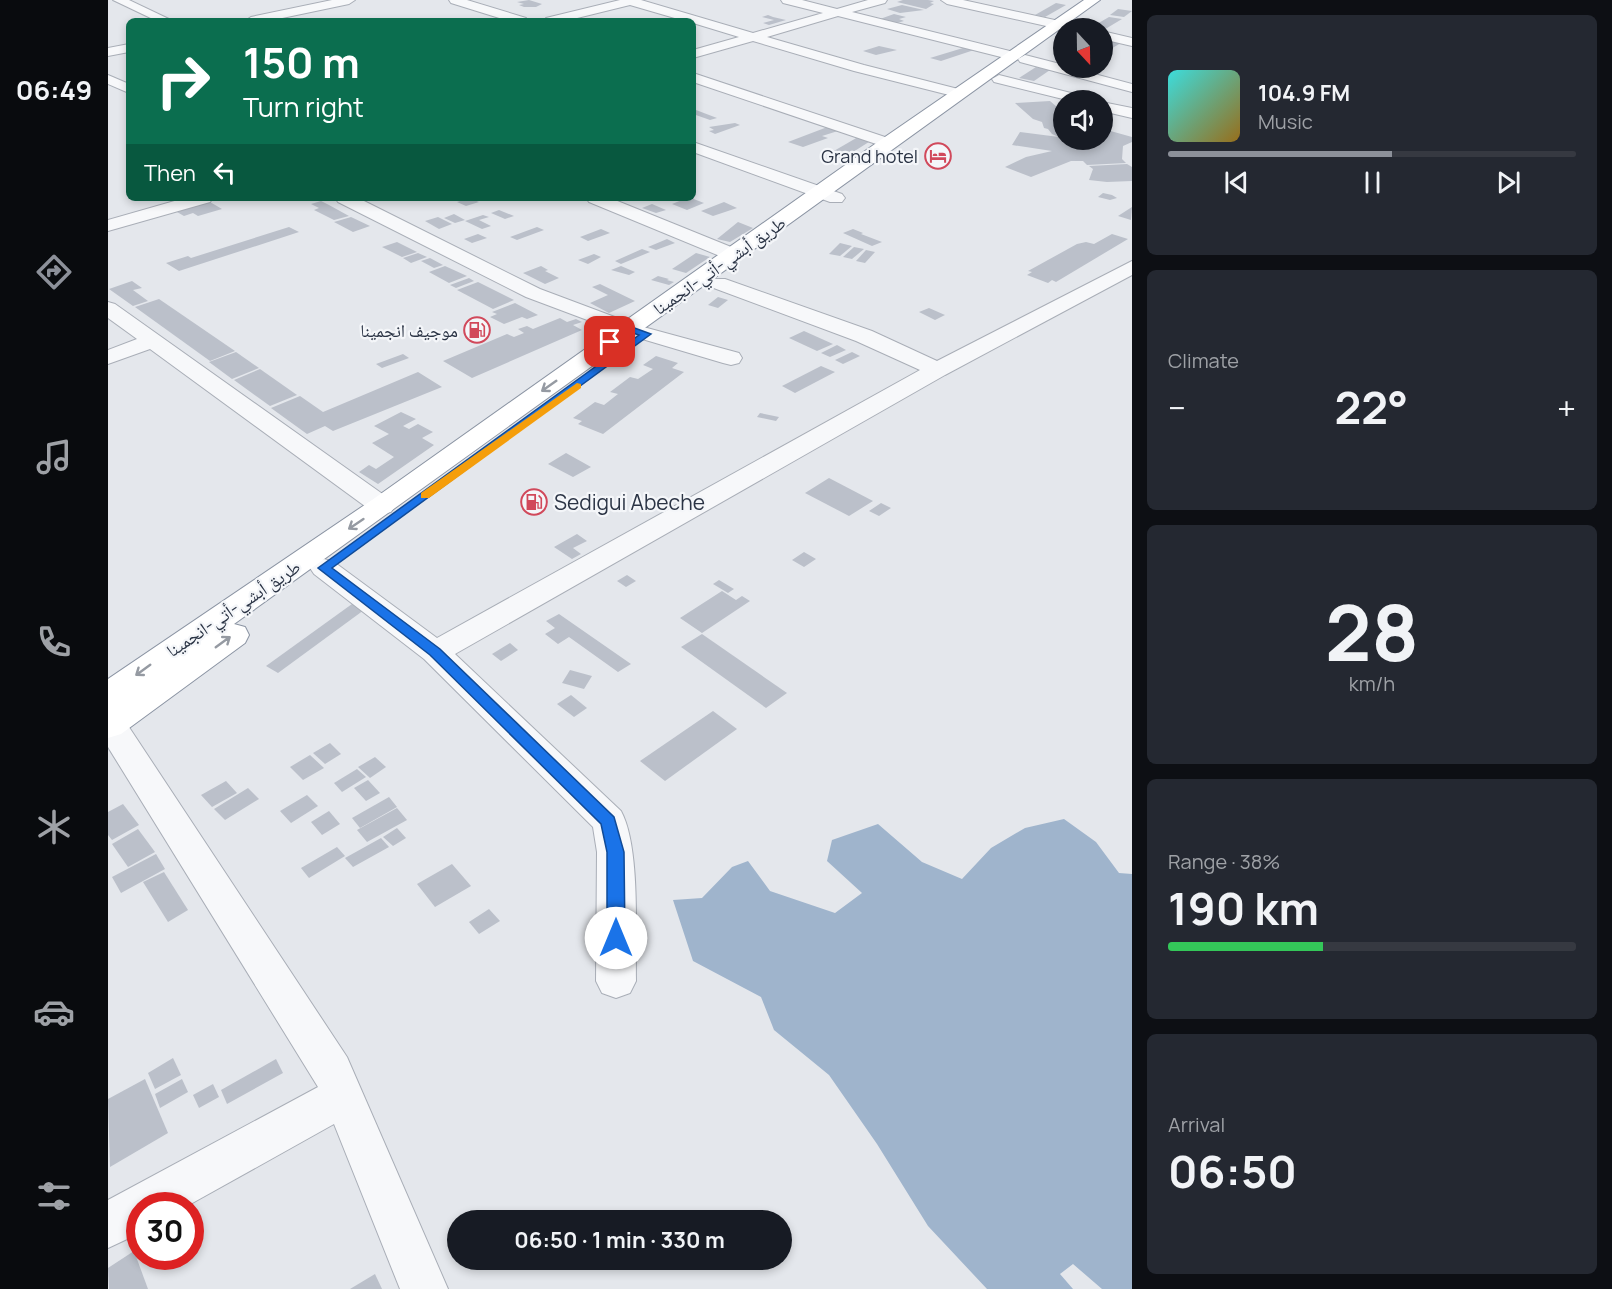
<!DOCTYPE html>
<meta charset="utf-8">
<style>
:root{--surface:#171b24;--page:#242831;--text:#f1f3f6;--muted:#9ea1a6;--line:#363941;--accent:#8c9099}
body{margin:0;font-family:Manrope,"Noto Naskh Arabic",sans-serif;background:var(--page);color:var(--text);height:100vh;display:flex;flex-direction:column;font-size:22px;white-space:nowrap}
*{box-sizing:border-box;margin:0}
p{font-size:20px;color:var(--muted)}
.icon{flex:none;width:33px;height:33px;fill:none;stroke:currentColor;stroke-width:2;stroke-linecap:round;stroke-linejoin:round}
.map{position:relative;flex:1;overflow:hidden}
.drawer{display:flex;flex-direction:column;gap:15px;padding:15px;background:#0d0f14;width:480px}
.drawer>*{flex:none}
.banner{position:absolute;left:18px;top:18px;width:570px;height:183px;border-radius:9px;box-shadow:0 3px 9px #0003;background:#0b6e4f;color:#fff;overflow:hidden}
.needle{width:39px;rotate:158deg}
.tools{position:absolute;left:945px;top:18px;display:grid;gap:12px}
.tools a{display:grid;place-items:center;width:60px;height:60px;border-radius:50%;background:var(--surface);box-shadow:0 3px 9px #0003;font-size:30px}
.speed{position:absolute;left:18px;top:1192px;display:flex;gap:12px;font-size:30px;font-weight:700;text-align:center}
.speed>*{display:grid;place-content:center;width:78px;height:78px;border-radius:50%;background:var(--surface);box-shadow:0 3px 9px #0003;line-height:1}
.speed .limit{border:9px solid #d22;background:#fff;color:#111}
.pin{position:absolute;display:grid;place-items:center;width:51px;height:51px;color:#fff;margin:-26px;border-radius:12px;box-shadow:0 3px 9px #0006}
.me{position:absolute;width:66px;margin:-33px;rotate:0deg;stroke-linejoin:round;filter:drop-shadow(0 0 4px #0008)}
.turn{display:flex;align-items:center;gap:21px;height:126px;padding:0 18px;font-size:27px}
.turn .icon{width:78px;height:78px;stroke-width:2.5}
.turn b{display:block;font-size:42px;line-height:51px}
.then{display:flex;align-items:center;height:57px;padding:0 18px;background:#0003;gap:12px;font-size:22px}
.big{font-size:45px;font-weight:700;line-height:1.1}
.drawer .tile{flex:1;display:flex;flex-direction:column;justify-content:center;gap:9px;min-width:0;padding:0 21px;border-radius:9px;background:var(--page)}
.drawer .dial{align-items:center;gap:0}
.dial b{font-size:78px;line-height:1}
.song{display:flex;align-items:center;gap:18px}
.cover{width:72px;height:72px;border-radius:9px;background:linear-gradient(135deg,hsl(180 70% 55%),hsl(40 70% 35%))}
.played{height:6px;border-radius:3px;background:linear-gradient(90deg,var(--accent) 55%,var(--line) 55%)}
.keys{display:flex;justify-content:space-around;direction:ltr}
.heat{display:flex;justify-content:space-between;align-items:center;font-size:33px;direction:ltr}
.charge{height:9px;border-radius:4px;background:linear-gradient(90deg,#34c759 38%,var(--line) 0)}
.trip{position:absolute;left:339px;top:1210px;width:345px;height:60px;border-radius:30px;background:var(--surface);box-shadow:0 3px 9px #0003;font-weight:700;line-height:60px;text-align:center}
main{display:flex;flex:1;min-height:0}
.menu{display:flex;flex-direction:column;width:108px;justify-content:space-around;align-items:center;background:#090b0e;color:var(--muted)}
.menu .icon{width:42px;height:42px}
.menu .selected{color:var(--accent)}
.menu b{font-size:27px;color:var(--text)}
.map>svg:first-child{display:block}
</style>
<main>
<nav class="menu">
<b>06:49</b>
<svg class="icon selected" aria-label="directions" viewBox="0 0 24 24"><path d="M12 3l9 9-9 9-9-9zM9 14v-3h6M13 9l2 2-2 2"/></svg>
<svg class="icon" aria-label="music" viewBox="0 0 24 24"><path d="M9 18V5l10-2v13"/><circle cx="6" cy="18" r="3"/><circle cx="16" cy="16" r="3"/></svg>
<svg class="icon" aria-label="phone" viewBox="0 0 24 24"><path d="M5 4h4l2 5-3 2q2 4 5 5l2-3 5 2v4C11 20 4 13 5 4z"/></svg>
<svg class="icon" aria-label="climate" viewBox="0 0 24 24"><path d="M12 3v18M4 7l16 10M4 17L20 7"/></svg>
<svg class="icon" aria-label="car" viewBox="0 0 24 24"><path d="M5 17H2v-5l4-1 3-4h7l3 4 3 1v5h-3M9 17h6M6 11h13"/><circle cx="7" cy="17" r="2"/><circle cx="17" cy="17" r="2"/></svg>
<svg class="icon" aria-label="filters" viewBox="0 0 24 24"><path d="M4 7h16M4 17h16"/><circle cx="9" cy="7" r="2"/><circle cx="15" cy="17" r="2"/></svg>
</nav>
<div class="map">
<svg width="1024" height="1289" viewBox="0 0 1024 1289">
<rect width="100%" height="100%" fill="#e4e7ec"/>
<path fill="#9fb4cc" d="M 956,819 L 988,842 L 1011,873 L 1024,874 L 1024,1289 L 994,1289 L 965,1264 L 952,1274 L 965,1289 L 879,1289 L 820,1226 L 769,1144 L 721,1075 L 666,1030 L 653,997 L 585,961 L 565,900 L 594,898 L 624,867 L 640,861 L 662,891 L 727,913 L 754,893 L 719,861 L 724,840 L 770,824 L 814,862 L 854,879 L 883,848 L 917,828 Z"/>
<g fill="#bbc0ca">
<path d="M 421,0 L 434,4 L 428,7 L 416,7 L 411,5 L 416,4 L 409,2 Z"/>
<path d="M 795,0 L 820,0 L 826,1 L 822,3 L 826,4 L 818,9 L 789,2 Z"/>
<path d="M 948,3 L 958,5 L 937,17 L 927,15 Z"/>
<path d="M 794,5 L 816,10 L 792,13 L 779,9 Z"/>
<path d="M 1010,9 L 1024,11 L 1016,17 L 1002,15 Z"/>
<path d="M 786,14 L 798,17 L 791,19 L 796,21 L 789,23 L 772,19 Z"/>
<path d="M 660,15 L 665,17 L 678,20 L 661,25 L 655,23 L 666,20 L 654,17 Z"/>
<path d="M 1001,17 L 1014,19 L 994,31 L 994,28 L 982,28 Z"/>
<path d="M 1003,41 L 1013,43 L 994,54 L 994,45 Z"/>
<path d="M 771,46 L 789,50 L 768,55 L 755,51 Z"/>
<path d="M 855,48 L 866,50 L 833,61 L 822,58 Z"/>
<path d="M 928,67 L 942,70 L 926,81 L 911,78 Z"/>
<path d="M 942,101 L 956,113 L 956,140 L 994,140 L 994,131 L 999,130 L 1024,137 L 1024,142 L 1015,146 L 1014,159 L 1018,163 L 979,165 L 975,161 L 963,161 L 923,177 L 897,167 L 918,157 L 944,151 L 904,145 L 912,132 L 951,137 L 944,134 L 940,129 L 936,128 L 934,122 L 925,119 L 907,103 Z"/>
<path d="M 588,110 L 609,118 L 602,120 L 585,114 Z"/>
<path d="M 627,123 L 632,125 L 607,134 L 601,131 L 606,130 L 601,127 Z"/>
<path d="M 722,126 L 733,130 L 714,136 L 720,138 L 695,147 L 680,142 Z"/>
<path d="M 750,137 L 764,140 L 734,159 L 719,155 Z"/>
<path d="M 1019,164 L 1024,167 L 1024,181 L 999,182 L 981,180 L 985,169 L 981,166 Z"/>
<path d="M 995,193 L 1004,195 L 1009,198 L 1002,200 L 990,197 Z"/>
<path d="M 361,198 L 371,202 L 358,206 L 349,202 Z"/>
<path d="M 579,198 L 583,198 L 596,203 L 579,210 L 564,204 Z"/>
<path d="M 213,201 L 221,205 L 241,216 L 226,220 L 206,210 L 211,208 L 203,204 Z"/>
<path d="M 102,202 L 114,209 L 90,216 L 85,213 L 76,216 L 69,212 Z"/>
<path d="M 616,202 L 629,208 L 605,216 L 593,211 Z"/>
<path d="M 544,204 L 558,210 L 548,213 L 534,208 Z"/>
<path d="M 1024,207 L 1023,220 L 1010,216 Z"/>
<path d="M 391,210 L 406,216 L 397,219 L 383,213 Z"/>
<path d="M 346,214 L 357,220 L 347,223 L 336,218 Z"/>
<path d="M 375,215 L 381,217 L 371,220 L 383,226 L 374,229 L 357,221 Z"/>
<path d="M 243,217 L 262,226 L 245,232 L 226,222 Z"/>
<path d="M 330,217 L 344,224 L 331,229 L 317,221 Z"/>
<path d="M 630,222 L 645,228 L 622,242 L 609,239 Z"/>
<path d="M 181,227 L 191,232 L 71,271 L 58,263 L 80,256 L 83,258 Z"/>
<path d="M 429,227 L 436,230 L 409,240 L 402,237 Z"/>
<path d="M 493,229 L 502,233 L 480,241 L 472,237 Z"/>
<path d="M 745,229 L 755,233 L 753,234 L 774,242 L 764,246 L 735,233 Z"/>
<path d="M 370,234 L 379,238 L 364,243 L 356,239 Z"/>
<path d="M 1004,234 L 1020,239 L 948,282 L 944,280 L 940,283 L 919,275 L 924,272 L 920,271 L 969,244 L 978,242 L 986,244 Z"/>
<path d="M 559,239 L 567,243 L 548,250 L 540,247 Z"/>
<path d="M 289,242 L 309,252 L 294,257 L 274,247 Z"/>
<path d="M 732,243 L 744,246 L 732,256 L 721,254 Z"/>
<path d="M 746,247 L 756,249 L 744,259 L 735,257 Z"/>
<path d="M 534,249 L 542,252 L 513,264 L 507,261 Z"/>
<path d="M 758,250 L 767,252 L 757,263 L 748,261 Z"/>
<path d="M 310,253 L 319,257 L 303,263 L 295,258 Z"/>
<path d="M 588,253 L 602,257 L 578,273 L 564,269 Z"/>
<path d="M 486,254 L 493,257 L 480,264 L 470,260 Z"/>
<path d="M 322,258 L 335,265 L 326,268 L 313,261 Z"/>
<path d="M 337,266 L 359,276 L 341,283 L 321,272 Z"/>
<path d="M 433,266 L 440,270 L 437,271 L 451,278 L 437,284 L 415,273 Z"/>
<path d="M 513,266 L 527,272 L 521,275 L 503,270 Z"/>
<path d="M 550,276 L 561,279 L 559,280 L 566,282 L 561,285 L 543,280 Z"/>
<path d="M 361,278 L 366,281 L 348,288 L 342,285 Z"/>
<path d="M 24,281 L 34,288 L 25,290 L 40,301 L 25,306 L 1,289 Z"/>
<path d="M 370,282 L 406,300 L 385,309 L 349,290 Z"/>
<path d="M 492,284 L 527,301 L 501,313 L 482,303 L 500,295 L 484,287 Z"/>
<path d="M 610,297 L 620,300 L 610,308 L 600,305 Z"/>
<path d="M 51,299 L 127,351 L 102,361 L 27,307 Z"/>
<path d="M 407,303 L 430,315 L 419,319 L 414,317 L 396,324 L 382,317 L 389,314 L 384,312 Z"/>
<path d="M 821,308 L 837,315 L 827,320 L 811,312 Z"/>
<path d="M 452,318 L 459,322 L 468,319 L 474,322 L 465,325 L 474,330 L 364,378 L 335,361 L 399,334 L 406,337 L 416,333 L 410,329 L 419,326 L 425,329 Z"/>
<path d="M 696,331 L 725,344 L 709,351 L 681,338 Z"/>
<path d="M 729,345 L 738,350 L 722,357 L 713,353 Z"/>
<path d="M 128,352 L 151,368 L 124,379 L 101,362 Z"/>
<path d="M 744,352 L 752,356 L 735,364 L 727,360 Z"/>
<path d="M 295,354 L 301,358 L 274,368 L 268,364 Z"/>
<path d="M 548,356 L 570,363 L 564,368 L 576,372 L 495,434 L 470,424 L 474,421 L 465,418 L 487,402 L 496,405 L 510,394 L 502,392 L 522,377 L 530,379 L 545,369 L 535,365 Z"/>
<path d="M 713,366 L 727,372 L 687,393 L 674,386 Z"/>
<path d="M 152,369 L 189,395 L 162,406 L 126,380 Z"/>
<path d="M 310,372 L 334,387 L 225,431 L 217,426 L 199,434 L 163,408 L 192,396 L 215,412 Z"/>
<path d="M 293,412 L 308,419 L 295,426 L 301,429 L 310,424 L 325,432 L 314,438 L 326,445 L 270,484 L 251,472 L 261,465 L 268,469 L 286,457 L 264,443 L 281,434 L 266,426 Z"/>
<path d="M 652,413 L 671,417 L 668,421 L 649,417 Z"/>
<path d="M 458,453 L 483,467 L 465,477 L 440,464 Z"/>
<path d="M 721,478 L 765,501 L 741,516 L 697,493 Z"/>
<path d="M 773,503 L 783,508 L 771,516 L 761,511 Z"/>
<path d="M 469,534 L 479,541 L 465,548 L 473,554 L 464,559 L 446,547 Z"/>
<path d="M 696,552 L 708,559 L 696,567 L 684,560 Z"/>
<path d="M 519,575 L 528,581 L 518,587 L 509,581 Z"/>
<path d="M 611,580 L 626,589 L 620,593 L 605,584 Z"/>
<path d="M 614,591 L 628,600 L 634,596 L 642,601 L 594,633 L 572,618 Z"/>
<path d="M 244,604 L 256,610 L 170,673 L 158,666 Z"/>
<path d="M 451,614 L 523,664 L 510,672 L 461,637 L 450,644 L 437,634 L 447,628 L 438,621 Z"/>
<path d="M 594,634 L 679,693 L 658,708 L 573,647 Z"/>
<path d="M 402,643 L 410,650 L 393,661 L 384,654 Z"/>
<path d="M 462,670 L 484,676 L 476,689 L 454,683 Z"/>
<path d="M 463,695 L 479,708 L 466,717 L 449,704 Z"/>
<path d="M 605,711 L 629,729 L 557,781 L 532,761 Z"/>
<path d="M 222,743 L 233,754 L 217,764 L 205,753 Z"/>
<path d="M 202,755 L 216,768 L 195,780 L 182,767 Z"/>
<path d="M 267,757 L 278,767 L 262,778 L 250,767 Z"/>
<path d="M 249,769 L 258,777 L 234,792 L 226,783 Z"/>
<path d="M 260,780 L 272,793 L 258,801 L 246,788 Z"/>
<path d="M 118,781 L 129,793 L 104,807 L 93,795 Z"/>
<path d="M 140,788 L 151,799 L 117,820 L 106,809 Z"/>
<path d="M 199,795 L 210,806 L 183,823 L 172,811 Z"/>
<path d="M 281,797 L 289,807 L 252,828 L 244,818 Z"/>
<path d="M 15,804 L 31,825 L 4,840 L 0,835 L 0,812 Z"/>
<path d="M 289,808 L 299,820 L 259,842 L 249,830 Z"/>
<path d="M 221,811 L 232,824 L 214,835 L 203,822 Z"/>
<path d="M 289,828 L 298,838 L 285,846 L 275,837 Z"/>
<path d="M 30,829 L 47,852 L 20,867 L 4,844 Z"/>
<path d="M 273,838 L 281,847 L 245,867 L 237,858 Z"/>
<path d="M 229,847 L 237,856 L 201,878 L 193,868 Z"/>
<path d="M 48,854 L 57,869 L 13,893 L 4,877 Z"/>
<path d="M 344,864 L 363,886 L 327,907 L 309,884 Z"/>
<path d="M 56,872 L 80,910 L 60,922 L 35,882 Z"/>
<path d="M 381,909 L 392,921 L 371,934 L 361,922 Z"/>
<path d="M 65,1058 L 73,1075 L 47,1089 L 40,1073 Z"/>
<path d="M 168,1059 L 175,1073 L 119,1104 L 113,1090 Z"/>
<path d="M 37,1079 L 60,1133 L 2,1167 L 0,1099 Z"/>
<path d="M 74,1079 L 80,1092 L 52,1108 L 47,1094 Z"/>
<path d="M 105,1084 L 111,1097 L 91,1108 L 85,1095 Z"/>
<path d="M 26,1251 L 40,1289 L 1,1289 L 0,1268 Z"/>
<path d="M 267,1274 L 274,1289 L 242,1289 Z"/>
</g>
<g fill="none" stroke-linecap="round" stroke-linejoin="round">
<g stroke="#a9aeb7" stroke-width="2">
<g id="minor">
<path d="M 5,0 L 21,0 L 65,21 L 49,21 Z"/>
<path d="M 224,0 L 247,0 L 241,4 L 160,21 L 137,21 L 143,17 Z"/>
<path d="M 341,0 L 359,0 L 418,18 L 420,21 L 401,21 L 343,3 Z"/>
<path d="M 512,0 L 533,0 L 645,33 L 715,13 L 675,3 L 673,0 L 694,0 L 729,9 L 760,0 L 779,0 L 777,3 L 744,12 L 910,53 L 912,56 L 905,60 L 730,16 L 659,37 L 756,65 L 858,91 L 860,94 L 853,98 L 746,71 L 645,41 L 585,58 L 585,50 L 631,37 L 585,23 L 585,21 L 577,21 L 522,5 L 457,21 L 436,21 L 438,18 Z"/>
<path d="M 833,0 L 855,0 L 965,24 L 971,28 L 956,30 L 839,4 Z"/>
<path d="M 994,31 L 1024,38 L 1024,46 L 994,39 Z"/>
<path d="M 21,44 L 21,52 L 0,56 L 0,48 Z"/>
<path d="M 917,55 L 956,65 L 956,68 L 964,68 L 1024,84 L 1024,92 L 912,62 L 910,59 Z"/>
<path d="M 585,73 L 786,140 L 788,143 L 786,146 L 774,146 L 585,82 Z"/>
<path d="M 0,75 L 21,84 L 21,93 L 0,84 Z"/>
<path d="M 891,75 L 979,97 L 981,100 L 959,100 L 886,82 L 884,79 Z"/>
<path d="M 994,102 L 1024,108 L 1024,118 L 994,111 Z"/>
<path d="M 585,142 L 734,194 L 737,198 L 734,202 L 722,202 L 585,152 Z"/>
<path d="M 77,198 L 105,198 L 102,202 L 0,231 L 0,220 Z"/>
<path d="M 227,198 L 250,198 L 432,289 L 528,325 L 631,353 L 634,358 L 631,363 L 623,365 L 615,363 L 514,333 L 418,297 L 230,202 Z"/>
<path d="M 478,198 L 502,198 L 633,251 L 636,255 L 633,259 L 619,259 L 481,202 Z"/>
<path d="M 1024,261 L 1024,275 L 837,375 L 347,654 L 513,811 C 533,848 527,937 528,981 L 522,993 L 508,998 L 494,993 L 488,981 L 489,852 L 485,827 L 316,659 L 206,574 L 202,568 L 206,562 L 216,559 L 226,562 L 329,638 L 812,370 L 748,341 L 603,287 L 600,283 L 603,279 L 617,279 L 764,331 L 829,361 Z"/>
<path d="M 0,302 L 7,304 L 283,500 L 287,506 L 283,512 L 274,514 L 265,512 L 42,349 L 0,364 L 0,350 L 29,339 L 0,318 Z"/>
<path d="M 0,708 L 11,712 L 239,1057 L 340,1289 L 292,1289 L 226,1124 L 79,1206 L 32,1206 L 32,1233 L 0,1248 L 0,1200 L 210,1087 L 0,747 Z"/>
</g>
</g>
<g stroke="#8b94a3" stroke-width="2">
<path id="trunk" d="M 976,0 L 992,0 L 126,624 L 137,627 L 141,635 L 137,643 L 13,734 L 0,738 L 0,679 L 264,500 L 774,139 Z"/>
</g>
<use href="#minor" fill="#f7f8fa" fill-rule="evenodd"/>
<use href="#trunk" fill="#fff" fill-rule="evenodd"/>
</g>
<defs><path id="oneway-shaft" d="M-6 0H5M1.5-3L5.5 0L1.5 3" fill="none" stroke-width="1.6" stroke-linecap="round" stroke-linejoin="round" transform="scale(1.5)"/></defs>
<g stroke="#959aa2">
<use href="#oneway-shaft" transform="translate(441 386) rotate(145)"/>
<use href="#oneway-shaft" transform="translate(248 524) rotate(146)"/>
<use href="#oneway-shaft" transform="translate(115 642) rotate(-36)"/>
<use href="#oneway-shaft" transform="translate(35 670) rotate(144)"/>
</g>
<path fill="#1a73e8" stroke="#114b97" stroke-width="1.5" d="M 521,326 L 543,334 L 224,568 L 332,649 L 506,817 L 516,852 L 517,938 L 514,943 L 508,945 L 502,943 L 499,938 L 499,852 L 493,824 L 322,655 L 210,568 L 531,335 L 522,332 L 506,344 L 499,344 L 499,340 Z"/>
<path fill="#f59e0b" d="M 469,383 L 473,384 L 473,388 L 321,498 L 313,498 L 313,493 Z"/>
<defs>
<g id="hotel-ring" transform="scale(1.35)"><circle r="9.5" fill="#f4f6f9" stroke="#d1495b" stroke-width="1.5"/><path d="M-6-4.5h1.5V1H6V5H4.5V3h-9V5H-6ZM-4 0a1.8 1.8 0 1 1 3.6 0ZM.5 0V-2.5h3Q6-2.5 6 0Z" fill="#d1495b"/></g>
<g id="fuel-ring" transform="scale(1.35)"><circle r="9.5" fill="#f4f6f9" stroke="#d1495b" stroke-width="1.5"/><path d="M-5.5-6h7V0h2V4h1.3V-2.5L3-4.5l.8-.8L6-3V5H2.5V1h-1V6h-7ZM-4.2-4.7v3.2H.2V-4.7Z" fill="#d1495b"/></g>
</defs>
<g fill-rule="evenodd">
<use href="#hotel-ring" x="830" y="156"/>
<use href="#fuel-ring" x="369" y="330"/>
<use href="#fuel-ring" x="426" y="502"/>
</g>
<g text-anchor="middle" dominant-baseline="central" stroke-width="4.5" stroke-linejoin="round" paint-order="stroke">
<g font-size="18" fill="#2b3445" stroke="#f4f6f9" text-anchor="end">
<text x="810" y="156">Grand hotel</text>
<text x="350" y="330">موجيف انجمينا</text>
</g>
<g font-size="18" fill="#2b3445" stroke="#f4f6f9">
<text transform="translate(611 265) rotate(-35)">طريق أبشي-أتي-انجمينا</text>
<text transform="translate(125 608) rotate(-34)">طريق أبشي-أتي-انجمينا</text>
</g>
<g font-size="21" fill="#2b3445" stroke="#f4f6f9" text-anchor="start">
<text x="446" y="502">Sedigui Abeche</text>
</g>
</g>
</svg>
<div class="tools">
<a><svg class="needle" viewBox="-14 -14 28 28"><path d="M0-13l5 13h-10z" fill="#e53935"/><path d="M0 13l5-13h-10z" fill="#9ea1a6"/></svg></a>
<a><svg class="icon" aria-label="sound" viewBox="0 0 24 24"><path d="M4 9h4l5-4v14l-5-4H4zM17 9q2 3 0 6"/></svg></a>
</div>
<div class="speed"><div class="limit">30</div></div>
<div class="pin" style="left:502px;top:342px;background:#d93025"><svg class="icon" aria-label="arrive" viewBox="0 0 24 24"><path d="M6 21V4h12l-3 4 3 4H6"/></svg></div>
<svg class="me" style="left:508px;top:938px" viewBox="-20 -20 40 40"><circle r="19" fill="#fff"/><path d="M0-13L10 11 0 6-10 11z" fill="#1a73e8"/></svg>
<div class="trip">06:50 · 1 min · 330 m</div>
<div class="banner">
<div class="turn"><svg class="icon" aria-label="right" viewBox="0 0 24 24"><path d="M7 20v-9h11M14 6l5 5-5 5"/></svg><div><b>150 m</b>Turn right</div></div>
<div class="then">Then<svg class="icon" aria-label="left" viewBox="0 0 24 24"><path d="M17 20v-9H6M10 6l-5 5 5 5"/></svg></div>
</div>
</div>
<section class="drawer">
<div class="tile">
<div class="song"><i class="cover"></i><div><b>104.9 FM</b><p>Music</p></div></div>
<div class="played"></div>
<div class="keys"><svg class="icon" aria-label="previous" viewBox="0 0 24 24"><path d="M18 5L8 12l10 7zM5 5v14"/></svg><svg class="icon" aria-label="pause" viewBox="0 0 24 24"><path d="M8 5v14M16 5v14"/></svg><svg class="icon" aria-label="next" viewBox="0 0 24 24"><path d="M6 5l10 7-10 7zM19 5v14"/></svg></div>
</div>
<div class="tile"><p>Climate</p>
<div class="heat"><a>−</a><b class="big">22°</b><a>+</a></div>
</div>
<div class="tile dial"><b>28</b><p>km/h</p></div>
<div class="tile"><p>Range · 38%</p><b class="big">190 km</b><div class="charge"></div></div>
<div class="tile"><p>Arrival</p><b class="big">06:50</b></div>
</section>
</main>
